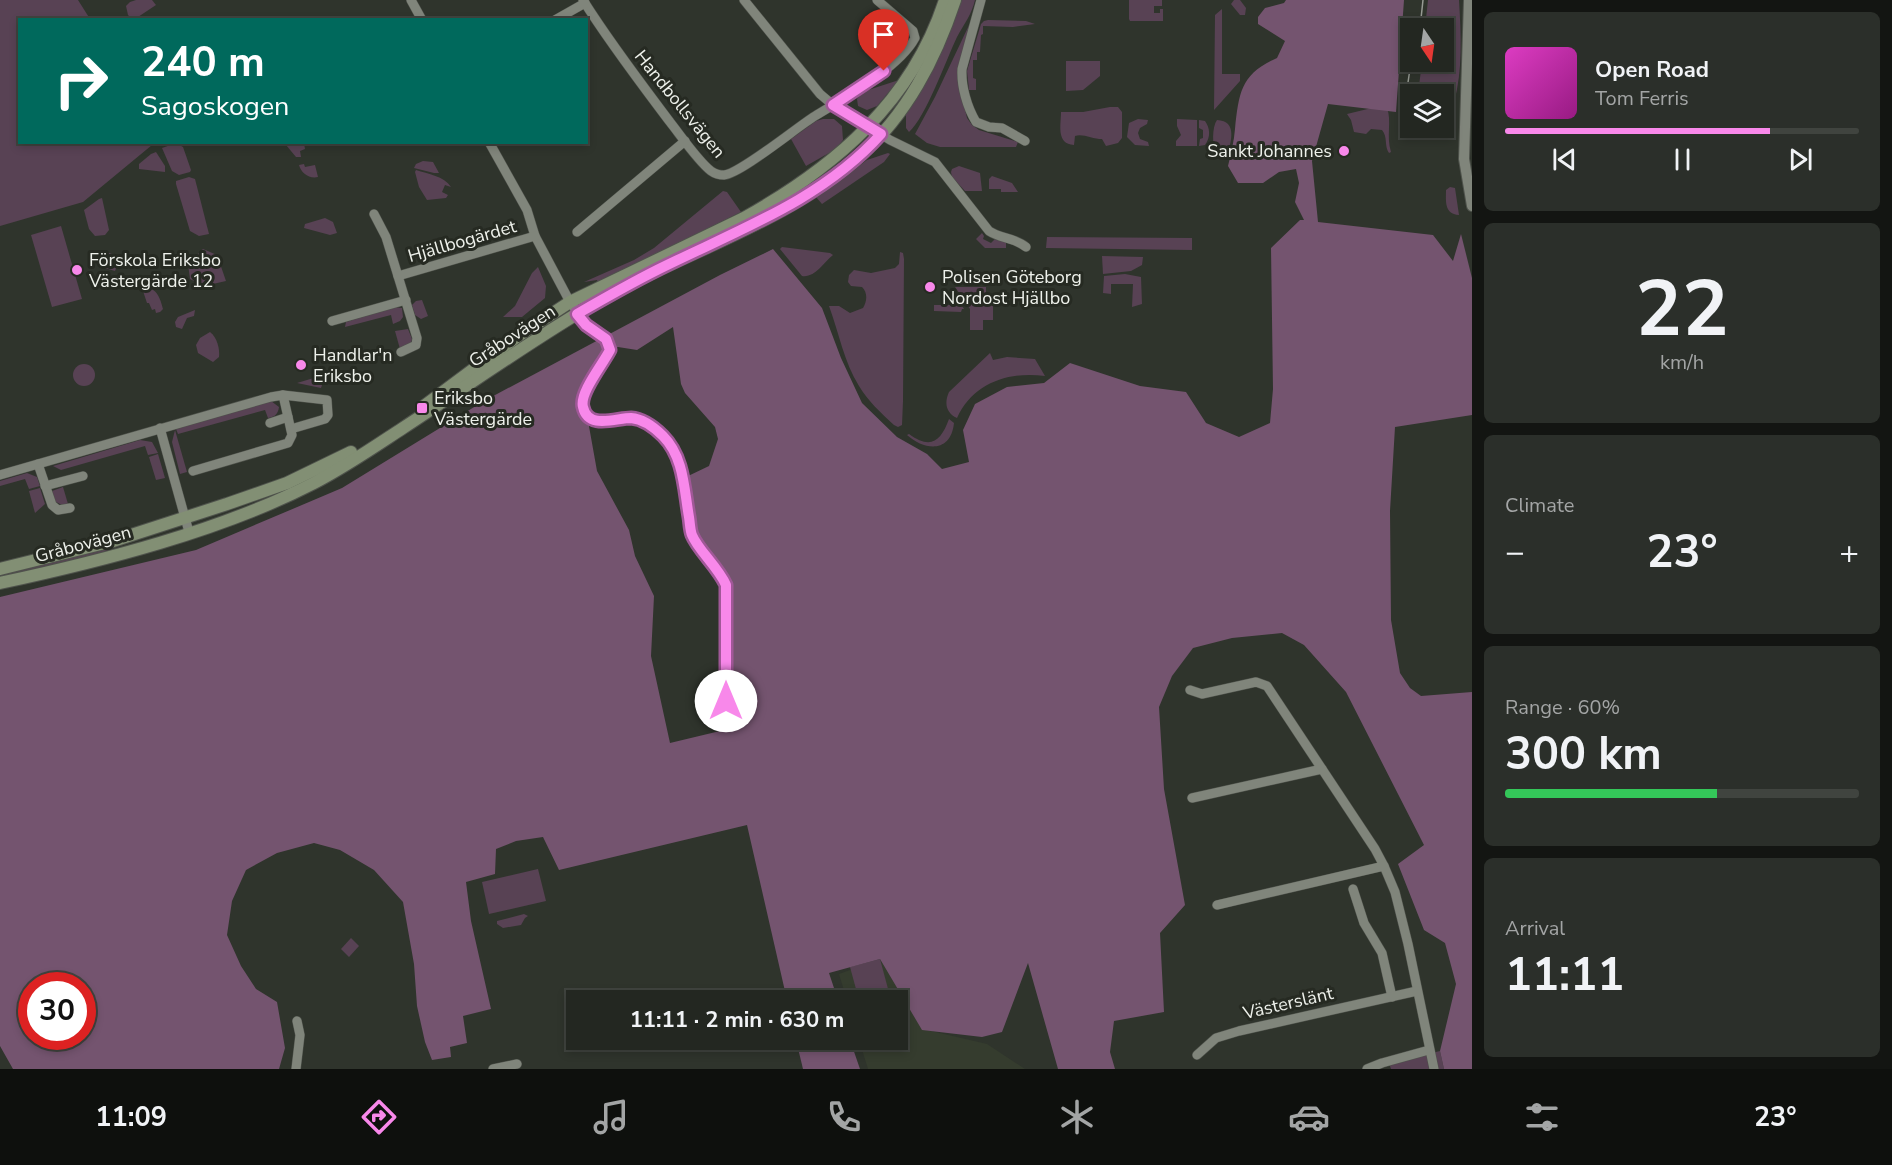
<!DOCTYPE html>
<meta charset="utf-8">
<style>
:root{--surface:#232721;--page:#2b2f2a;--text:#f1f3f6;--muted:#a3a5a5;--line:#40443f;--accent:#f888ea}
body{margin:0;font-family:"Nunito Sans",sans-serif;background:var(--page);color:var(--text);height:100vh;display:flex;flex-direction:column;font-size:22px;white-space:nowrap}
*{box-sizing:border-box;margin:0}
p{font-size:20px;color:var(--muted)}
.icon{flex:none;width:33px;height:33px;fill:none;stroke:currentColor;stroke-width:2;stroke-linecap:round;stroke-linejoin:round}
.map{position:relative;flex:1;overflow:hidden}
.sheet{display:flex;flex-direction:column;gap:12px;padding:12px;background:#131512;width:420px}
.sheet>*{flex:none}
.banner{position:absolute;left:18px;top:18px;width:570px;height:126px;border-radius:0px;box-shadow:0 3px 9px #0003,0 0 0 2px var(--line);background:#00695c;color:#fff;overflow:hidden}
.needle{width:39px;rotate:167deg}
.tools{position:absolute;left:1400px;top:18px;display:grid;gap:12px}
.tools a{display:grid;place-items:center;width:54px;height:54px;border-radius:0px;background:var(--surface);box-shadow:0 3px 9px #0003,0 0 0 2px var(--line);font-size:30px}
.speed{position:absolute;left:18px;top:972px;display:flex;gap:12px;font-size:30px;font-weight:700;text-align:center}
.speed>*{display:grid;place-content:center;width:78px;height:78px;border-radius:50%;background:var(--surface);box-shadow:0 3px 9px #0003,0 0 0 2px var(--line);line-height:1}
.speed .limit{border:9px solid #d22;background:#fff;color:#111}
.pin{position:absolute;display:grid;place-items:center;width:51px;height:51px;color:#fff;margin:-62px -26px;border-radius:50% 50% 50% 0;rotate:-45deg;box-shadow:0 0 6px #0007}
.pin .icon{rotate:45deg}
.me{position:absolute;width:66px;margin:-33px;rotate:0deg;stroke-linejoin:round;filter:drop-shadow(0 0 4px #0008)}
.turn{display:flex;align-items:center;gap:21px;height:126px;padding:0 24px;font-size:27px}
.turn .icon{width:78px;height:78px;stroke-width:2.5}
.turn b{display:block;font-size:42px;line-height:51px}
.big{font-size:45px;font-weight:700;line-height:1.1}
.sheet .widget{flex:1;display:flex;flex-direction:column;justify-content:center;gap:9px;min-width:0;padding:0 21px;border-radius:9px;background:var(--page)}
.sheet .dial{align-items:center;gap:0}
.dial b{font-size:78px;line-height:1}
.song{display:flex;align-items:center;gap:18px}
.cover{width:72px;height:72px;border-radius:9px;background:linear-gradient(135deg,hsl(310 70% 55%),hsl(310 70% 35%))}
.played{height:6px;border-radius:3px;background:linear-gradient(90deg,var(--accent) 75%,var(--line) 75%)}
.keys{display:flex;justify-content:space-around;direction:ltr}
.heat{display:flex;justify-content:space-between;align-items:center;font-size:33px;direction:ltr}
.charge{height:9px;border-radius:4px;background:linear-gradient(90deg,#34c759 60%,var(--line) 0)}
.trip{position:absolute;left:566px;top:990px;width:342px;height:60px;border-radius:0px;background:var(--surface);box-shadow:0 3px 9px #0003,0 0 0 2px var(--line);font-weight:700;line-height:60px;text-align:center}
.menu{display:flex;height:96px;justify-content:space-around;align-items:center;background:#0e100d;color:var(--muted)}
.menu .icon{width:42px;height:42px}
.menu .on{color:var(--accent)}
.menu b{font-size:27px;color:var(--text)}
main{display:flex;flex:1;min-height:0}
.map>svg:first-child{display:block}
</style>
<main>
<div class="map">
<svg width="1472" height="1069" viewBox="0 0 1472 1069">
<rect width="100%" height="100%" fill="#2f342c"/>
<path fill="#353c2e" d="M 880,959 L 922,1029 L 987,1044 L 1025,1069 L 868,1069 L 859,1040 L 897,1040 L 897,1000 L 847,1000 L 839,974 Z"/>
<g fill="#584254">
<path d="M 0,0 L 78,0 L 90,19 L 20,20 L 20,142 L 151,142 L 152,145 L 83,202 L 0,226 Z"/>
<path d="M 136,0 L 152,0 L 156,5 L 135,19 L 132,19 L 128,15 L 126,6 L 130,2 Z"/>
<path d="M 961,0 L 975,0 C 972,14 964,24 957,37 C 946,60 926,117 909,132 L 906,128 L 906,114 L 929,77 L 945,44 Z"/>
<path d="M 1129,0 L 1162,0 L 1162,6 L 1154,6 L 1154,13 L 1160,13 L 1160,9 L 1163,9 L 1163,21 L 1130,21 L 1129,19 Z"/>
<path d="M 1234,0 L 1240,0 L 1246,8 L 1245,15 L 1240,15 L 1231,4 Z"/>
<path d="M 1428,0 L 1459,0 C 1461,35 1463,69 1454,103 L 1443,102 L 1443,94 L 1418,94 L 1422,62 L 1443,62 L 1443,28 L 1425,28 Z"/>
<path d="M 1222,9 L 1222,74 L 1240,74 L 1240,81 L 1214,110 L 1215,15 Z"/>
<path d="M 988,20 L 1026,21 L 1035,24 L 1013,27 L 983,26 L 983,34 L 981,35 L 980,52 L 977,52 L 977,60 L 973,60 L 973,78 L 976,79 L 976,90 L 969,90 L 967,71 L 981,24 L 984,21 Z"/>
<path d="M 970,23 L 957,74 L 967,118 L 972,125 L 979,130 L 1018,142 L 1016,147 L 940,147 L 927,143 L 915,134 L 935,97 Z"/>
<path d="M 1066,61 L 1100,61 L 1100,76 L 1083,90 L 1066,91 Z"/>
<path d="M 899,80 L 877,106 L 867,110 L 858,106 L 857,99 L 862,92 Z"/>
<path d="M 1380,106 L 1387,108 C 1392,121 1386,136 1391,152 L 1389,153 C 1384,146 1388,137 1382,130 L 1371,129 L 1366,134 L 1354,132 L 1351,120 L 1347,114 Z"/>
<path d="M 1110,107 L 1118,107 L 1122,112 L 1122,138 L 1118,143 L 1106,146 L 1102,139 C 1093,139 1082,133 1075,136 L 1074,145 C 1056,144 1061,125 1061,112 L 1083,112 Z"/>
<path d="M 823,119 L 834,119 L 842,126 L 843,140 L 836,149 L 806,166 L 791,139 L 816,121 Z"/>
<path d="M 1138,119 L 1148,120 L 1147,124 L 1140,128 L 1138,133 L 1140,139 L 1148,142 L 1149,146 L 1135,145 L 1127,137 L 1129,123 Z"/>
<path d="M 1177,119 L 1197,120 L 1197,146 L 1176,146 L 1176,141 L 1181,135 L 1177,126 Z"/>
<path d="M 1199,120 L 1205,121 C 1210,128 1211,137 1205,145 L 1199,146 L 1200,139 L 1203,138 L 1203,130 L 1199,128 Z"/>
<path d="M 1217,120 C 1238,121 1231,142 1227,156 L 1216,153 C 1212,145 1212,127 1217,120 Z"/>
<path d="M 176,143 L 183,147 L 191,170 L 190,172 L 179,175 L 172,171 L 162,148 Z"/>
<path d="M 286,143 L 304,143 L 305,149 L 300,151 L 301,157 L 296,157 L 286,145 Z"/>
<path d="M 156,152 L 165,166 L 165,172 L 139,169 L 139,164 L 151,154 Z"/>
<path d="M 888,153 L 890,154 L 884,162 L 822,204 L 816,197 L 867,160 Z"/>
<path d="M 423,161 L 433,162 L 439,173 L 434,173 L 414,168 L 416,164 Z"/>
<path d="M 304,164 L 305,167 L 315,165 L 318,177 C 309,179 301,173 299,165 Z"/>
<path d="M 959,166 L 980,173 L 982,191 L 965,191 L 952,177 L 951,172 L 952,169 Z"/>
<path d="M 416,170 C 428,174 444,176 451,187 L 445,185 L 442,192 L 448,195 L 446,198 L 427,200 L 419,187 L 415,172 Z"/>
<path d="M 992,176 L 1012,183 L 1018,192 L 1001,192 L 1001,189 L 989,189 L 989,179 Z"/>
<path d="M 189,177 L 195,179 L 209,234 L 199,236 L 190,231 L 176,184 L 176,181 Z"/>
<path d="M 1450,187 L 1455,188 L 1459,215 C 1444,214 1446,201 1446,190 Z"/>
<path d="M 723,191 L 727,192 L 741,212 L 598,283 L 597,280 L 584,282 L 634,260 L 654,248 Z"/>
<path d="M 102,198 L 109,230 L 105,235 L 95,236 L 89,229 L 84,210 L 99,199 Z"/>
<path d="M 325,218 L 333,222 L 337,233 L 330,235 L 304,228 L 305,224 Z"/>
<path d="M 61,226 L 82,299 L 52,307 L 31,235 Z"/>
<path d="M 982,233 L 984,236 L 983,239 L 991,243 L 995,239 L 1014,243 L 1006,243 L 1006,248 L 985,248 L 976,239 Z"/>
<path d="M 1047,237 L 1192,238 L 1192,250 L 1046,248 Z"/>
<path d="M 782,247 L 830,253 L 833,255 C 823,263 815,278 802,276 L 780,249 Z"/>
<path d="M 203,249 L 217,255 L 226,281 L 204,286 L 190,279 L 188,264 Z"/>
<path d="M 900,252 L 903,253 L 904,259 L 903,401 L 902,425 L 898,427 L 894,425 C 881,413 868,401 859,386 C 844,362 839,333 829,306 L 839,306 L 850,313 L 863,308 C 867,301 868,293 862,287 L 851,286 L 848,282 L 849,275 L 854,270 L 871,273 L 895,268 L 899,264 Z"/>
<path d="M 109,253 L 115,255 L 119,261 L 115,271 L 105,268 L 103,258 Z"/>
<path d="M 1102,256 L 1143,257 L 1142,265 L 1131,271 L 1103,274 Z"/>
<path d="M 538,267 L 546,286 L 545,298 L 522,317 L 503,317 L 515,306 L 532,273 Z"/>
<path d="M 1125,274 L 1141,277 L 1142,304 L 1132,307 L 1133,284 L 1111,284 L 1111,294 L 1103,293 L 1104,276 Z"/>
<path d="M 955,287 L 986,287 L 986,295 L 993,295 L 993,320 L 983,320 L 983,330 L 970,330 L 970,309 Z"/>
<path d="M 142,288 C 156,286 160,297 163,309 L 160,312 L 156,313 L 155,309 L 152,310 L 149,303 L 147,303 Z"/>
<path d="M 951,289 L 964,309 L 962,309 L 961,312 L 934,311 L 934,305 L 951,305 Z"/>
<path d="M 422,300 L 428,316 L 421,319 L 415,315 L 412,305 L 416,301 Z"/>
<path d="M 394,307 L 402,308 L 403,317 L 400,321 L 393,324 L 391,315 L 345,327 L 346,322 Z"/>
<path d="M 195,310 L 194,316 L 187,318 L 182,329 L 176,327 L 175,322 L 178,317 Z"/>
<path d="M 408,329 L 412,339 L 411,344 L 400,349 L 395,331 Z"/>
<path d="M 210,332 C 217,337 220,349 219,357 L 213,362 L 198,353 L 196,345 L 200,338 Z"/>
<path d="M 990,353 L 993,360 L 1007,357 L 1035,359 L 1045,376 C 1009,371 973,383 957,418 C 946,413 944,403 949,392 Z"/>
<circle cx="84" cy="375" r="11"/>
<path d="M 317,377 L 323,382 L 321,388 L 297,383 Z"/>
<path d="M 271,401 L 279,407 C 278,414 275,417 268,418 L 265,410 L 178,434 L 176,429 L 179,428 Z"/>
<path d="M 949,419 L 954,423 C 951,453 925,451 907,435 L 909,434 C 931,450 941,441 949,419 Z"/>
<path d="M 175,430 L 187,472 L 180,474 L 172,442 Z"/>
<path d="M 140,440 L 152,442 L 158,453 L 148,455 L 145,446 L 61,470 L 53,466 Z"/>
<path d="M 158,454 L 165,478 L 156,480 L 149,457 Z"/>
<path d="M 27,473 L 37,477 L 40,486 L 29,489 L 25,479 L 0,486 L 0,481 Z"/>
<path d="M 63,487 L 68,504 L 62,505 L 54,501 L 52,491 Z"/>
<path d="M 40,488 L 45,504 L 35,513 L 29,491 Z"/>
<path d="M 107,548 L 108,552 L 0,579 L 0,574 Z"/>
<path d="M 538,869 L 546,901 L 489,914 L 482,882 Z"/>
<path d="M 524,914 L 528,916 L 525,918 L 521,925 L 503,928 L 497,924 L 497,921 Z"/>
<path d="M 351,938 L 359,946 L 349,957 L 341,949 Z"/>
<path d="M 880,959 L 891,1000 L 859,1000 L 850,967 Z"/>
<path d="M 1440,1051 L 1444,1069 L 1391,1069 L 1389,1063 Z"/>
</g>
<g fill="#74546f" fill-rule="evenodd">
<path d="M 1286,0 L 1404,0 L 1396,112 L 1328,104 L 1312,161 L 1318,222 L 1433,235 L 1453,261 L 1461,234 L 1472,278 L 1472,415 L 1395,427 L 1390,511 L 1391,620 L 1400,673 L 1410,688 L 1421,696 L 1472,692 L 1472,1069 L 1444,1069 L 1440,1051 L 1456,984 L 1445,943 L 1424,930 L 1398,864 L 1424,845 L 1346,692 L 1304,645 L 1282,633 L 1232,638 L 1193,648 L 1172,676 L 1159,707 L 1164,789 L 1185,905 L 1160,933 L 1164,1012 L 1114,1021 L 1110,1052 L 1115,1069 L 1058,1069 L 1028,963 L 1002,1032 L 982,1037 L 922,1030 L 880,959 L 829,973 L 838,1000 L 787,1000 L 747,825 L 559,870 L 543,837 L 516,841 L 496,849 L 495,874 L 466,882 L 471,921 L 491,1009 L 463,1016 L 467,1043 L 450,1047 L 451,1057 L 432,1060 L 425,1042 L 417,1006 L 414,964 L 403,902 L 374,870 L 340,850 L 314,843 L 277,853 L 246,870 L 232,901 L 227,935 L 241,966 L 256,989 L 277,1002 L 285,1048 L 279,1069 L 13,1069 L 0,1046 L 0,597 L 196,550 L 342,488 L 484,401 L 720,275 L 773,249 L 822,308 L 841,358 L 862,403 L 897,437 L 927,454 L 942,469 L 969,462 L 963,430 L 975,404 L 1007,387 L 1044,383 L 1070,363 L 1140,386 L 1186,392 L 1206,423 L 1239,437 L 1270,423 L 1273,389 L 1271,248 L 1300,220 L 1304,220 L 1295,202 L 1299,183 L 1296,169 L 1279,172 L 1263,183 L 1238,183 L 1228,166 C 1231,154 1234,141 1235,129 C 1239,92 1241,74 1277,58 L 1285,41 L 1258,24 L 1258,17 L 1265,8 L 1284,3 ZM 673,327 L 681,384 L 685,393 L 715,427 L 718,439 L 709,466 L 686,477 L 696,536 L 730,587 L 730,686 L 743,698 L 743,704 L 722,715 L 720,731 L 670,743 L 651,656 L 654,596 L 635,556 L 629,530 L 597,471 L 585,404 L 602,354 L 618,347 L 637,350 ZM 32,986 L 82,986 L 82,1036 L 32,1036 Z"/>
<path d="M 796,1040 L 850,1040 L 860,1069 L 803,1069 Z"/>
</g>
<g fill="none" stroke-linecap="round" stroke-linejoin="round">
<g stroke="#4f534c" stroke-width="10">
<g id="minor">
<path d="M 411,0 L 422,20"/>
<path d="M 583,0 C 610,43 640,82 670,122 C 681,136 698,161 711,171 C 715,174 720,175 724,175 C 740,174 797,127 815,116 C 844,98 899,68 915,38 L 913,31 L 877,0"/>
<path d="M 744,0 L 820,94 L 833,105 L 890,140 L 935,162 L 989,231 C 1001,239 1014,237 1026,247"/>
<path d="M 981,0 L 962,69 C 961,86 967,107 976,122 L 989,127 L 1002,128 L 1025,141"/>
<path d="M 555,20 L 585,3"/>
<path d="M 489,142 L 527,210 L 535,236 L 570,302 L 586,325 L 606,339 L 609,345 L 608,355 L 583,396 L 582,407 L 586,415 L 596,421 L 638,419 L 653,427 L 673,447 L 680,463 L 692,535 L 721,574 L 726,585 L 726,701"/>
<path d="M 374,214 L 386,237 L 398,276"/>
<path d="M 577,232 L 685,141"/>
<path d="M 332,321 L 406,300"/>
<path d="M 401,352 L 416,345 L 417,338 L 398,276 L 535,236"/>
<path d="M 270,423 L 288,417"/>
<path d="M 160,428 L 189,532"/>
<path d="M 38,464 L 52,505 L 58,510 L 70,508"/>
<path d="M 193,471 L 288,443 L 292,435 L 283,395"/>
<path d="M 0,475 L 271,397 L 283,395 L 327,400 L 328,415 L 325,419 L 291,429"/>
<path d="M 45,486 L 83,476"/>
<path d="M 1190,690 L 1202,694 L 1256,682 L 1267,686 L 1375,849 L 1384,866 L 1395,892 L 1408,944 L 1434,1069"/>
<path d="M 1192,798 L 1322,769"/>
<path d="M 1353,889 L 1364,923 L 1382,953 L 1392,997"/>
<path d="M 1217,905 L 1384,866"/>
<path d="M 1197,1055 L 1216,1038 L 1239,1031 L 1417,991"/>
<path d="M 296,1069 L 300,1035 L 297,1021"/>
<path d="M 493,1069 L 517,1064"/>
<path d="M 1367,1069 L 1382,1063 L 1429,1050"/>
</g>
</g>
<g stroke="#4f534c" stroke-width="12">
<path id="tertiary" d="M 1469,0 L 1464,159 L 1472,206"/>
</g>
<g stroke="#4f534c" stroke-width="14">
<g id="secondary">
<path d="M 424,406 L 518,336 L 570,302 L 744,218 C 835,167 912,102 945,0"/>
<path d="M 0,569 L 113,541 L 227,504 L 287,483 L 351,452"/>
<path d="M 0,583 C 102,561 221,531 314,483 C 345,467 374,447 403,428 C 469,385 534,338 602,299 C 686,251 787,222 860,156 C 907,114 935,60 955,0"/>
</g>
</g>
<use href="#minor" stroke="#80857b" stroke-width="9"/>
<use href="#tertiary" stroke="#80857b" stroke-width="10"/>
<use href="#secondary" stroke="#828f74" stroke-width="12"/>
<g stroke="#979b94" stroke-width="1.5">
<path d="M 1420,28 L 1423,0"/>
<path d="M 1406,96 L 1411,62"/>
</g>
</g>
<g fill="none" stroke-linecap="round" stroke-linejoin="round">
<g stroke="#a15898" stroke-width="15">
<path id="route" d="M 726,701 L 726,585 C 718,567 698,550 692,535 C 690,530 690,523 689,517 C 684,489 684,457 663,436 C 654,427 644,419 631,418 C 616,418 588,430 583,407 C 579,393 603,364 610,350 L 606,339 L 586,325 L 577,314 C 603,299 629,284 657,270 C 735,231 821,201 881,134 L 833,105 L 884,71"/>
</g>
<use href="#route" stroke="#f888ea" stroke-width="10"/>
</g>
<g fill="#f888ea" stroke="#262a22" stroke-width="2">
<circle cx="1344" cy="151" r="6"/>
<circle cx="77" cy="270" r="6"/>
<circle cx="930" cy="287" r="6"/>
<circle cx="301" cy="365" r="6"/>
<rect x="416" y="402" width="12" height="12" rx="3"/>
</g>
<g text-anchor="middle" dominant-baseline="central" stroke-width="6" stroke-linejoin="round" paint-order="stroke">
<g font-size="18" fill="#eef1eb" stroke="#262a22">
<text transform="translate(680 104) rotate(51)">Handbollsvägen</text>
<text transform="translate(462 241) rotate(-16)">Hjällbogärdet</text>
<text transform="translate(512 336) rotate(-33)">Gråbovägen</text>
<text transform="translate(83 544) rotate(-15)">Gråbovägen</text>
<text transform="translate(1288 1003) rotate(-13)">Västerslänt</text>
</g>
<g font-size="18" fill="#eef1eb" stroke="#262a22" text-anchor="start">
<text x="1332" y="151" text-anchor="end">Sankt Johannes</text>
<text x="89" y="260">Förskola Eriksbo<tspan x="89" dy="21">Västergärde 12</tspan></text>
<text x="942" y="277">Polisen Göteborg<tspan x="942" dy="21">Nordost Hjällbo</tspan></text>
<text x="313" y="355">Handlar'n<tspan x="313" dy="21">Eriksbo</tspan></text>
<text x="434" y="398">Eriksbo<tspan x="434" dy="21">Västergärde</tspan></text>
</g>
</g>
</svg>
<div class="tools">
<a><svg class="needle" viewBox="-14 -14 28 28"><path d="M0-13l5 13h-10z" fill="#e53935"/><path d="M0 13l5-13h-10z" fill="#a3a5a5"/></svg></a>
<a><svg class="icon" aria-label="layers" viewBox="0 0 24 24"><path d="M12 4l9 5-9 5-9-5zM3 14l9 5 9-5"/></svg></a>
</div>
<div class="speed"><div class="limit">30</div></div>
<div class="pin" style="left:884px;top:71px;background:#d93025"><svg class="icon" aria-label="arrive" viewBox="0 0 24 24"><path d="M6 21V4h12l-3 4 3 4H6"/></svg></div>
<svg class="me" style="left:726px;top:701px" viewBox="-20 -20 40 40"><circle r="19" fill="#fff"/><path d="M0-13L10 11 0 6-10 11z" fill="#f888ea"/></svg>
<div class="trip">11:11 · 2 min · 630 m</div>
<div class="banner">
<div class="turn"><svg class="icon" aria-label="right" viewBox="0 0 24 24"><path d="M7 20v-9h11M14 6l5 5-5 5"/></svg><div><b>240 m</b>Sagoskogen</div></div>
</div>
</div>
<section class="sheet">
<div class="widget">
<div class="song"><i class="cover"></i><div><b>Open Road</b><p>Tom Ferris</p></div></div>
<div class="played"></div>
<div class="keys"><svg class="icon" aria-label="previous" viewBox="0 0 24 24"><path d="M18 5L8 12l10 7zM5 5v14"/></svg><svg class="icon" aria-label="pause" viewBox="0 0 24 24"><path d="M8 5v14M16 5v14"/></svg><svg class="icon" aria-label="next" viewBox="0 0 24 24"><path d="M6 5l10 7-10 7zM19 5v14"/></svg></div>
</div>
<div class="widget dial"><b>22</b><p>km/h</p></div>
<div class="widget"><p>Climate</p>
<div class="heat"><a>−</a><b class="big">23°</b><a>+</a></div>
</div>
<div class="widget"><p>Range · 60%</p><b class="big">300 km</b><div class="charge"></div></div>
<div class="widget"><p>Arrival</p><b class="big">11:11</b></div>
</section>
</main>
<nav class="menu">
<b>11:09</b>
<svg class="icon on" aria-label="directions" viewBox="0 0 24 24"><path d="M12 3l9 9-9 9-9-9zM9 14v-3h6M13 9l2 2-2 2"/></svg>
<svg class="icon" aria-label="music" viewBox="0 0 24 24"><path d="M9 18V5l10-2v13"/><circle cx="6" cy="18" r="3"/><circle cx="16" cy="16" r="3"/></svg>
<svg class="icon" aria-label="phone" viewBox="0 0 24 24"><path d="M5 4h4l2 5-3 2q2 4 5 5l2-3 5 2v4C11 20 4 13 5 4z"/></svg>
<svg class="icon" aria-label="climate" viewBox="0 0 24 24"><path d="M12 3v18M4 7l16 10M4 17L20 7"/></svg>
<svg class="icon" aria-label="car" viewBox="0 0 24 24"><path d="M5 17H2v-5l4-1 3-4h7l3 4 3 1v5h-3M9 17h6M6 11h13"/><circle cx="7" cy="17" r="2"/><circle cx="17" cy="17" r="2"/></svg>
<svg class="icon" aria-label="filters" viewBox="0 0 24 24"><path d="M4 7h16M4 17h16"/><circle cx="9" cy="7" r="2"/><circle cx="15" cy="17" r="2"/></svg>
<b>23°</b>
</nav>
